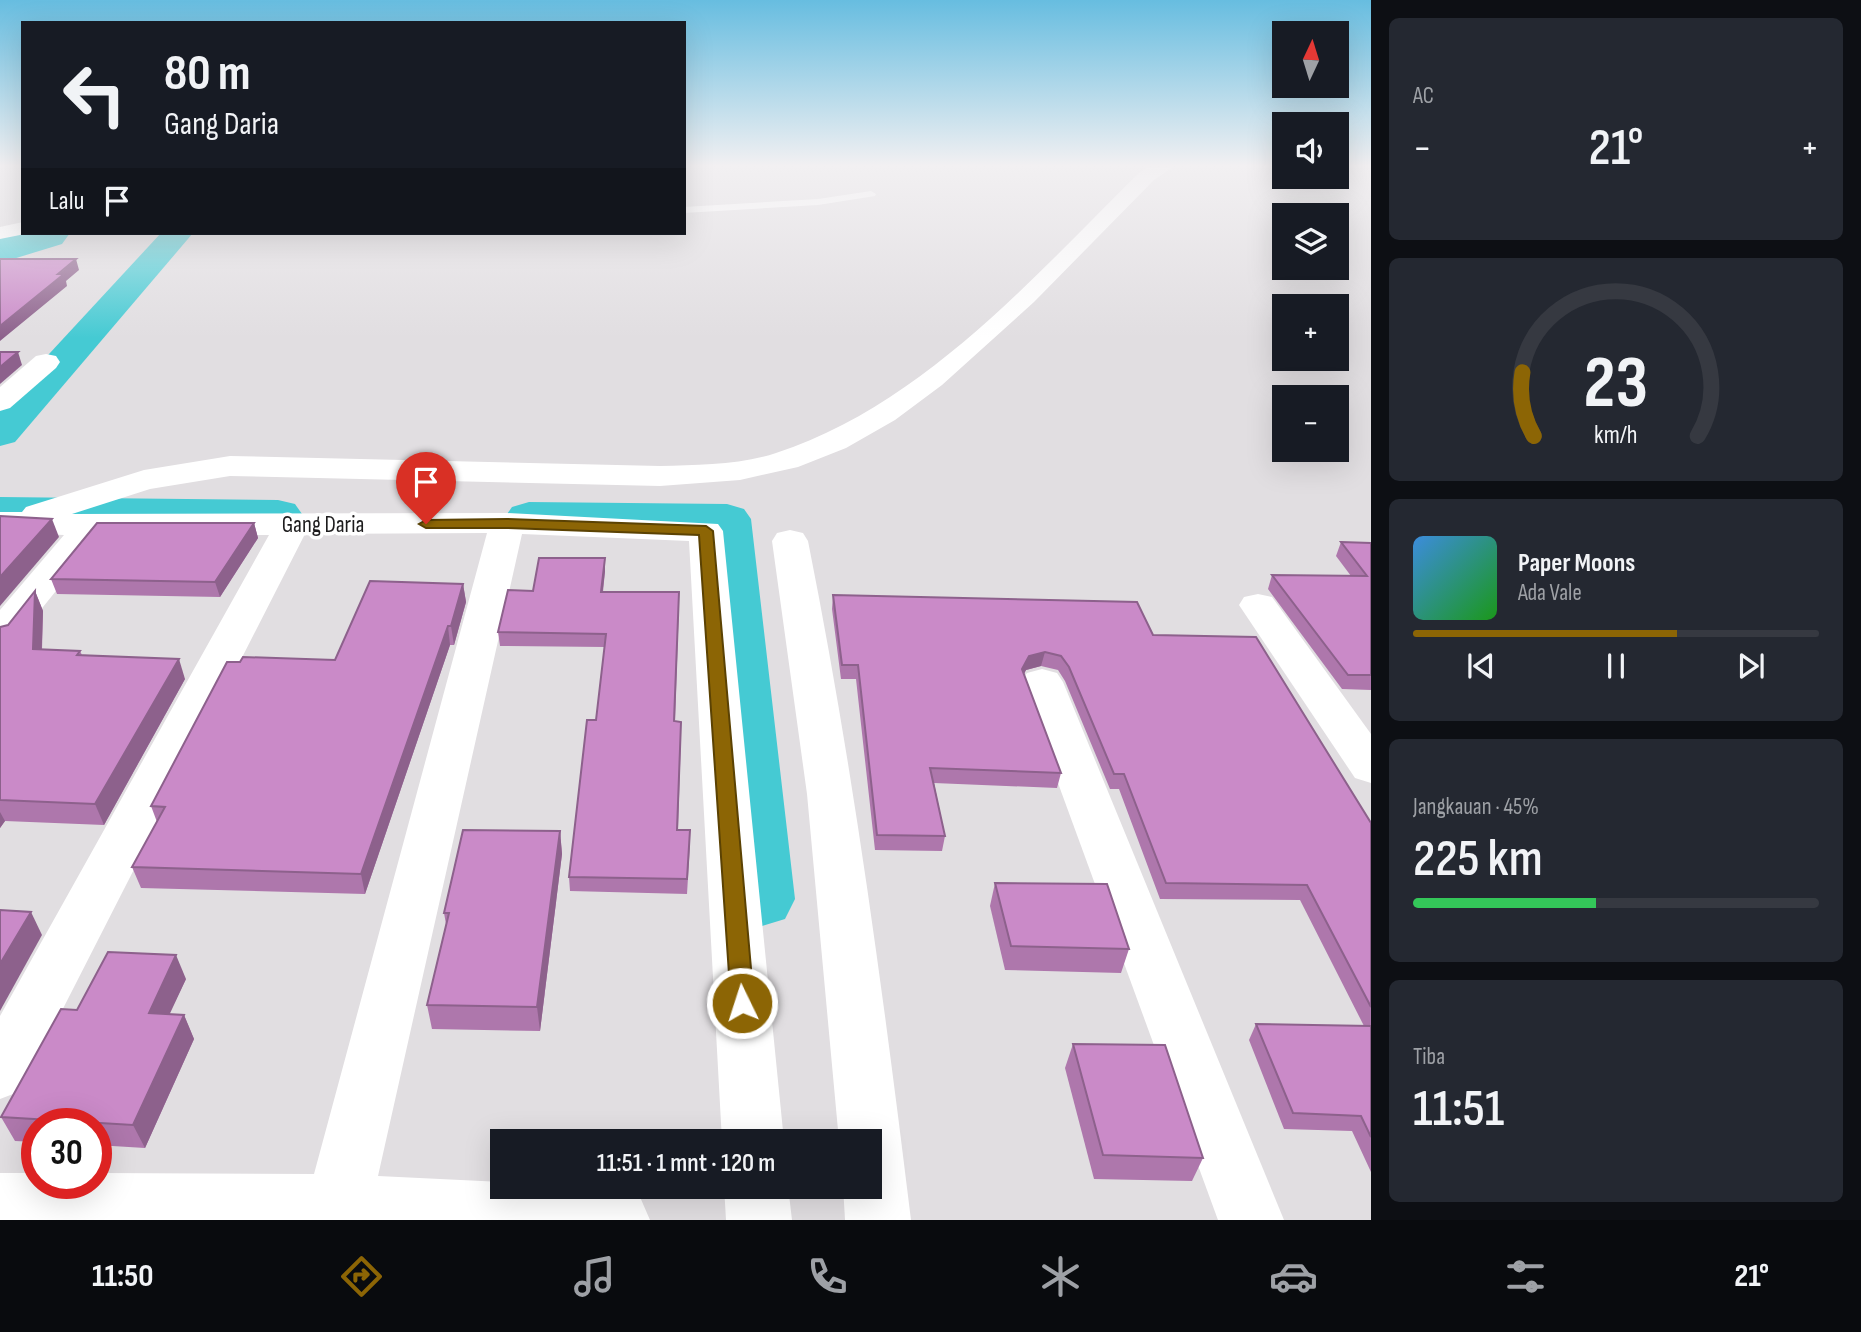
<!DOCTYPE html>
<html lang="id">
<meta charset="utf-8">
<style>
:root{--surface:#171b24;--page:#242831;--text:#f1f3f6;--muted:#9ea1a6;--line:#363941;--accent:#8c6505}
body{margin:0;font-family:"Sofia Sans Condensed",sans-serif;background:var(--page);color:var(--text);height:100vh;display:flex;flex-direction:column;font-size:26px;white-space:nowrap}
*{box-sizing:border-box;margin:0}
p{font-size:23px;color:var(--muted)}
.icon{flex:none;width:38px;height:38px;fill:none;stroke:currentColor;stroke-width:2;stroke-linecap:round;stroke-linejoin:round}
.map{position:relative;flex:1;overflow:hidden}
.details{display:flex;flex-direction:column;gap:18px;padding:18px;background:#0d0f14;width:490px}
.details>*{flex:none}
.top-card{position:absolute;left:21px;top:21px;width:665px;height:214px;border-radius:0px;box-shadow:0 7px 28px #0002;background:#171b24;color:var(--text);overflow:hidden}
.needle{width:46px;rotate:4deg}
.controls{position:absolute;left:1272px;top:21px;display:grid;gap:14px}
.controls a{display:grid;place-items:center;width:77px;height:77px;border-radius:0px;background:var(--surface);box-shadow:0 7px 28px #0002;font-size:35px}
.speed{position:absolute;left:21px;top:1108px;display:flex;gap:14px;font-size:35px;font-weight:700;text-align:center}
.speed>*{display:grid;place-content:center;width:91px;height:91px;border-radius:50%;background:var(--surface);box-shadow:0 7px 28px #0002;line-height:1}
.speed .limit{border:10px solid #d22;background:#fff;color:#111}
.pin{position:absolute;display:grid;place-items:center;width:60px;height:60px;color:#fff;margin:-72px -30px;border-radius:50% 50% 50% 0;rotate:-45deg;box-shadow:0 0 7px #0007}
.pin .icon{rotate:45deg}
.me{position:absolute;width:77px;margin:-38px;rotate:356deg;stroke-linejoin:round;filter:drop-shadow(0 0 5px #0008)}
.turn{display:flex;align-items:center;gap:24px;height:147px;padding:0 28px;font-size:32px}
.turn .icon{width:91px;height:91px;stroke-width:2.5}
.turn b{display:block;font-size:49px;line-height:60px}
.then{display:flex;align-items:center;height:66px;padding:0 28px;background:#0003;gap:14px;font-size:26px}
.big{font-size:52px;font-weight:600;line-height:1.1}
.details .widget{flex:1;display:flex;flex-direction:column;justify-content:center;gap:10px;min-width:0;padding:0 24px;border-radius:10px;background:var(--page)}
.details .dial{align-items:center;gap:0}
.dial svg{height:182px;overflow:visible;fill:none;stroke:var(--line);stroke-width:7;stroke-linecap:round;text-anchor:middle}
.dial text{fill:var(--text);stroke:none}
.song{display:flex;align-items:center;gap:21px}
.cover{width:84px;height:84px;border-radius:10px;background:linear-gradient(135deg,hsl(210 70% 55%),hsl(120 70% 35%))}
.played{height:7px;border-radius:4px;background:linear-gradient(90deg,var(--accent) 65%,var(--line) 65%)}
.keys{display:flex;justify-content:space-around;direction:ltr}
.heat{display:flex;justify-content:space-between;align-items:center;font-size:38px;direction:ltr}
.charge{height:10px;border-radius:5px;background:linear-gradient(90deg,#34c759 45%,var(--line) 0)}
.trip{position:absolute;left:490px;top:1129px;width:392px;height:70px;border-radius:0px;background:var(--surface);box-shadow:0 7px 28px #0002;font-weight:600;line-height:70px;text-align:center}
.tabs{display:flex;height:112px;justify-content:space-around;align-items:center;background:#090b0e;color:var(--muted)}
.tabs .icon{width:49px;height:49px}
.tabs .on{color:var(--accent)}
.tabs b{font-size:32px;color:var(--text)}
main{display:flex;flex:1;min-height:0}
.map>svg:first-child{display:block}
</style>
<main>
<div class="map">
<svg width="1371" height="1220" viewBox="0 0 1371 1220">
<rect width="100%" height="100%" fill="#e1dee1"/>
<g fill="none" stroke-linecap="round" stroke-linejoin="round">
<g fill="#45cad3" fill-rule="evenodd">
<path d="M 161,233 L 193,233 L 15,442 L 0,446 L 0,407 Z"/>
<path d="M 0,497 L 278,500 L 295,504 L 302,514 L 295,524 L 278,528 L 0,525 Z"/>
<path d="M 529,502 L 727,504 L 744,509 L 751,519 L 795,899 L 785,919 L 759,927 L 733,919 L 723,899 L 703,533 L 529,532 L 512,527 L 505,517 L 512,507 Z"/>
</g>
<path fill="#45cad3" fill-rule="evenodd" d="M 23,223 L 23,233 L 70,233 L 62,244 L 0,263 L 0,230 Z"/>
<path fill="#fff" fill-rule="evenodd" d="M 871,191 L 876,194 L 875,196 L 818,205 L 684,213 L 684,207 L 818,199 Z"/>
<g fill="#fff" fill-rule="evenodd">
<path d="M 1149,167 L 1173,167 L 1154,180 L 1034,302 L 942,385 L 895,420 L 846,448 L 798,467 L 740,480 L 660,486 L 230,476 L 150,489 L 72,514 L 507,513 L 718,524 L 723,531 L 784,1141 L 722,1141 L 689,541 L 522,534 L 378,1176 L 502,1182 L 502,1186 L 617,1187 L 640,1197 L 650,1220 L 0,1220 L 0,1173 L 37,1173 L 37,1183 L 96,1183 L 96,1173 L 314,1174 L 487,533 L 305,534 L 21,1091 L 0,1099 L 0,1016 L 269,535 L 101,535 L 14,643 L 0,647 L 0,610 L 64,535 L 0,532 L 0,512 L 22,512 L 26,507 L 144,470 L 230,456 L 660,466 C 698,465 740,465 776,453 C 923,405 1033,277 1140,172 Z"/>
<path d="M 23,222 L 23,233 L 30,233 L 0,239 L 0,227 Z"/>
<path d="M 46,354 L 56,356 L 60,362 L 56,368 L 10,408 L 0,411 L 0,387 L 36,356 Z"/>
<path d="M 790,530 L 803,533 L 808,541 C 853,766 883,992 911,1220 L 845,1220 L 843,1186 L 870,1186 L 870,1141 L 839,1141 L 807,794 L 772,541 L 777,533 Z"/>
<path d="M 1258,594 L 1272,597 L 1371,734 L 1371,783 L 1355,778 L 1239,605 L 1244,597 Z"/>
<path d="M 1042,669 L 1057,673 L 1063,682 L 1284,1220 L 1218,1220 L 1021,682 L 1027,673 Z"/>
<path d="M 724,1186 L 788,1186 L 792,1220 L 726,1220 Z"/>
</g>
</g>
<g fill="#ae77ac">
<path d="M 254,523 L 258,538 L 220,597 L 57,594 L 51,579 Z"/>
<path d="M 1341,542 L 1371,543 L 1371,690 L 1342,689 L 1268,589 L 1272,575 L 1351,576 L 1336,556 Z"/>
<path d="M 605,558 L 605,571 L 603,592 L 679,605 L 675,721 L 681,736 L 678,830 L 690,844 L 687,894 L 570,891 L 569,877 L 596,720 L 605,647 L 500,646 L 498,632 L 533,591 Z"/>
<path d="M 463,584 L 466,602 L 454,645 L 450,645 L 365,894 L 141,888 L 132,867 L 157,822 L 151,806 L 240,662 L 335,660 Z"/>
<path d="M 35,591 L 43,611 L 42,650 L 80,651 L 82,655 L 185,679 L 104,825 L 5,821 L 0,828 L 0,627 L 8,625 Z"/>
<path d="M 833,595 L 1153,635 L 1371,823 L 1371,1172 L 1352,1131 L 1284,1129 L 1249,1040 L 1256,1024 L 1364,1026 L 1300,900 L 1160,899 L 1119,789 L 1110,789 L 1065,681 L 1058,670 L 1041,666 L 1026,670 L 1024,674 L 1061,773 L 1057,788 L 934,783 L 945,836 L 942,851 L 875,850 L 856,679 L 841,679 L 832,609 Z"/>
<path d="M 560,831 L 562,854 L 540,1031 L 432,1029 L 427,1005 L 446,924 L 444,913 Z"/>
<path d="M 995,883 L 1129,949 L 1121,973 L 1005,970 L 990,906 Z"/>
<path d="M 186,979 L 169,1014 L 184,1015 L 194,1039 L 145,1148 L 96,1145 L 96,1124 L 37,1124 L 37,1142 L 15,1141 L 1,1117 L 77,1010 Z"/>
<path d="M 1073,1044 L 1203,1158 L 1192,1181 L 1094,1179 L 1065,1068 Z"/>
</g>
<g fill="#8d618c">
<path d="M 76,259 L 79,270 L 66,281 L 67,286 L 0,341 L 0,326 Z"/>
<path d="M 18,352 L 22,365 L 0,384 L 0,367 Z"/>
<path d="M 52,519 L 59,537 L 0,606 L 0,577 Z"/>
<path d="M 254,523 L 258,538 L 220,597 L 215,582 Z"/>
<path d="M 605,558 L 605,571 L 601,605 L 601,592 Z"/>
<path d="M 463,584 L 466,602 L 454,645 L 451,626 Z"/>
<path d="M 35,591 L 43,611 L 41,670 L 33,649 Z"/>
<path d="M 448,626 L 450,645 L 365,894 L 361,874 Z"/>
<path d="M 1045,652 L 1041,666 L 1026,670 L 1019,683 L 1022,669 L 1029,656 Z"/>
<path d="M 179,659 L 185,679 L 104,825 L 95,804 Z"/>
<path d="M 0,812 L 5,821 L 0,828 Z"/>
<path d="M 560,831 L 562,854 L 540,1031 L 537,1007 Z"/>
<path d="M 31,912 L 42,935 L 0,1011 L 0,964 Z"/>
<path d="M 176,955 L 186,979 L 159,1037 L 149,1013 Z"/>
<path d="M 184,1015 L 194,1039 L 145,1148 L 133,1125 Z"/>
</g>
<g fill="#ca8ac8" stroke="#8d618c" stroke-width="2">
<path d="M 0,259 L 76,259 L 58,274 L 64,274 L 0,326 Z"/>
<path d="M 0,352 L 18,352 L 0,367 Z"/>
<path d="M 0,516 L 52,519 L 0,577 Z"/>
<path d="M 97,523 L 254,523 L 215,582 L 51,579 Z"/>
<path d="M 1341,542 L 1371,543 L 1371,675 L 1348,675 L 1272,575 L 1367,576 Z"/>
<path d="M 539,558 L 605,558 L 601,592 L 679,592 L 674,721 L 681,722 L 677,830 L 690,830 L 687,879 L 569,877 L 587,720 L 596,720 L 606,634 L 498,632 L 508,590 L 533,591 Z"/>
<path d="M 370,581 L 463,584 L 451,626 L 448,626 L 361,874 L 132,867 L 165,807 L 151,806 L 227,662 L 240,662 L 243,657 L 335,660 Z"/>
<path d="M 35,591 L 33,649 L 80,651 L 77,655 L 179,659 L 95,804 L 0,800 L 0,627 L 8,625 Z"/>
<path d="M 833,595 L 1137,602 L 1153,635 L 1256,637 L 1371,823 L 1371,1007 L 1307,885 L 1166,883 L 1124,774 L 1114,774 L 1069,667 L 1061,656 L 1045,652 L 1029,656 L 1022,669 L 1061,773 L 930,768 L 945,836 L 877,835 L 858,665 L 842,665 Z"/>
<path d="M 463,830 L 560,831 L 537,1007 L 427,1005 L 449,913 L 444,913 Z"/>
<path d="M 995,883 L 1107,884 L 1129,949 L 1011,946 Z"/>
<path d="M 0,910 L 31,912 L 0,964 Z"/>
<path d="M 108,952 L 176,955 L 149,1013 L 184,1015 L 133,1125 L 1,1117 L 61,1009 L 77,1010 Z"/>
<path d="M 1256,1024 L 1371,1026 L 1371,1137 L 1361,1116 L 1293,1113 Z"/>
<path d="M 1073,1044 L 1165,1045 L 1203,1158 L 1103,1155 Z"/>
</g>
<linearGradient id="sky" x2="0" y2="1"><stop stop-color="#67bde0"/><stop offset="0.49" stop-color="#f2f0f2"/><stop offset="1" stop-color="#f2f0f2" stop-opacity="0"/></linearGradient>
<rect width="1371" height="338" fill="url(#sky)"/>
<path fill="#8c6505" stroke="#5b4203" stroke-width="2" d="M 507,519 L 706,526 L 713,531 L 754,1003 L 751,1010 L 742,1012 L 734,1010 L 731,1003 L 699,535 L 507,528 L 426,528 L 419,524 L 426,520 Z"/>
<g text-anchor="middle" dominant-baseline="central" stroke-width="7" stroke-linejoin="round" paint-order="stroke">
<g font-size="23" fill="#1c1b1c" stroke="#fff">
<text x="323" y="525">Gang Daria</text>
</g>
</g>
</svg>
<div class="controls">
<a><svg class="needle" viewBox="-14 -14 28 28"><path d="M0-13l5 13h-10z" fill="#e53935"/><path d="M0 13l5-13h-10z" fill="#9ea1a6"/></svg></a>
<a><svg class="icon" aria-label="sound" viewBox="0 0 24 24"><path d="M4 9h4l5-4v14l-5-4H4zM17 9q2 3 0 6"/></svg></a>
<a><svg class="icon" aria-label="layers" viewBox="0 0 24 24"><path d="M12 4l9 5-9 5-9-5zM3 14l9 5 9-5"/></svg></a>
<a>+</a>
<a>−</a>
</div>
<div class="speed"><div class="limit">30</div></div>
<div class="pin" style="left:426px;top:524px;background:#d93025"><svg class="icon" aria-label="arrive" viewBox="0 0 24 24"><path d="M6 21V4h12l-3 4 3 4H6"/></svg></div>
<svg class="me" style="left:742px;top:1003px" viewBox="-20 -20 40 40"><circle r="17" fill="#8c6505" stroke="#fff" stroke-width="3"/><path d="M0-11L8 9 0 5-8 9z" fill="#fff"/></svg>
<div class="trip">11:51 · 1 mnt · 120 m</div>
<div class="top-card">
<div class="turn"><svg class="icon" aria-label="left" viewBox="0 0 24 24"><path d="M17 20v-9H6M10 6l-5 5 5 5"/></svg><div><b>80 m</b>Gang Daria</div></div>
<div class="then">Lalu<svg class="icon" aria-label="arrive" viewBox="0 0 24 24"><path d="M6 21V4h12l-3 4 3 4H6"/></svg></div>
</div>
</div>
<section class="details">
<div class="widget"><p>AC</p>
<div class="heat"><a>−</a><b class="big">21°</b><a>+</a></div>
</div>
<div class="widget dial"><svg viewBox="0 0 100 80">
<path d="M14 69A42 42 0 1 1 86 69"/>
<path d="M14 69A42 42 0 0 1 9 41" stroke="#8c6505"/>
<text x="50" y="56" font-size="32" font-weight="700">23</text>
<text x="50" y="72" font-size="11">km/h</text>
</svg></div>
<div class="widget">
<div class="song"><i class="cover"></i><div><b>Paper Moons</b><p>Ada Vale</p></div></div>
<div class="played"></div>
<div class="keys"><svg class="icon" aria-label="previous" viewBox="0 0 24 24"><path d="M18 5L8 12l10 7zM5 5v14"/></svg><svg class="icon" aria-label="pause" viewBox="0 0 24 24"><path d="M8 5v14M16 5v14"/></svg><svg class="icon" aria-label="next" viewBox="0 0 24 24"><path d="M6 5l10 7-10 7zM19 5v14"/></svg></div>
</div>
<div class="widget"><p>Jangkauan · 45%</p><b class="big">225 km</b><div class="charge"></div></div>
<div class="widget"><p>Tiba</p><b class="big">11:51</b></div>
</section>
</main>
<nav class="tabs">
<b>11:50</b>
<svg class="icon on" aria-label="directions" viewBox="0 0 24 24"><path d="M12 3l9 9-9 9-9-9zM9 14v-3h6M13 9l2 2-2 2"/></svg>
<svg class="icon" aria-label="music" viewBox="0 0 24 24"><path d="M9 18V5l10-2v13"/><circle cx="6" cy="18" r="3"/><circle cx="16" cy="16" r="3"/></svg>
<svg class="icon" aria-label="phone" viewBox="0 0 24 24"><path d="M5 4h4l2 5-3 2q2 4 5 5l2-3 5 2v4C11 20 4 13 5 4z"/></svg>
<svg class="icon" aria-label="climate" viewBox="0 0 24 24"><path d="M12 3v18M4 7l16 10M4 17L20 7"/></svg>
<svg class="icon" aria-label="car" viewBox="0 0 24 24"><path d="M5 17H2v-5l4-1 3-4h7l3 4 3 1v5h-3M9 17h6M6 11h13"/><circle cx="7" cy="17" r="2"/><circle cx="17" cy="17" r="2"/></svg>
<svg class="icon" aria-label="filters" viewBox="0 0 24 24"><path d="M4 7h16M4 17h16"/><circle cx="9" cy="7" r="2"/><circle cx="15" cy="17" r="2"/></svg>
<b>21°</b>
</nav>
